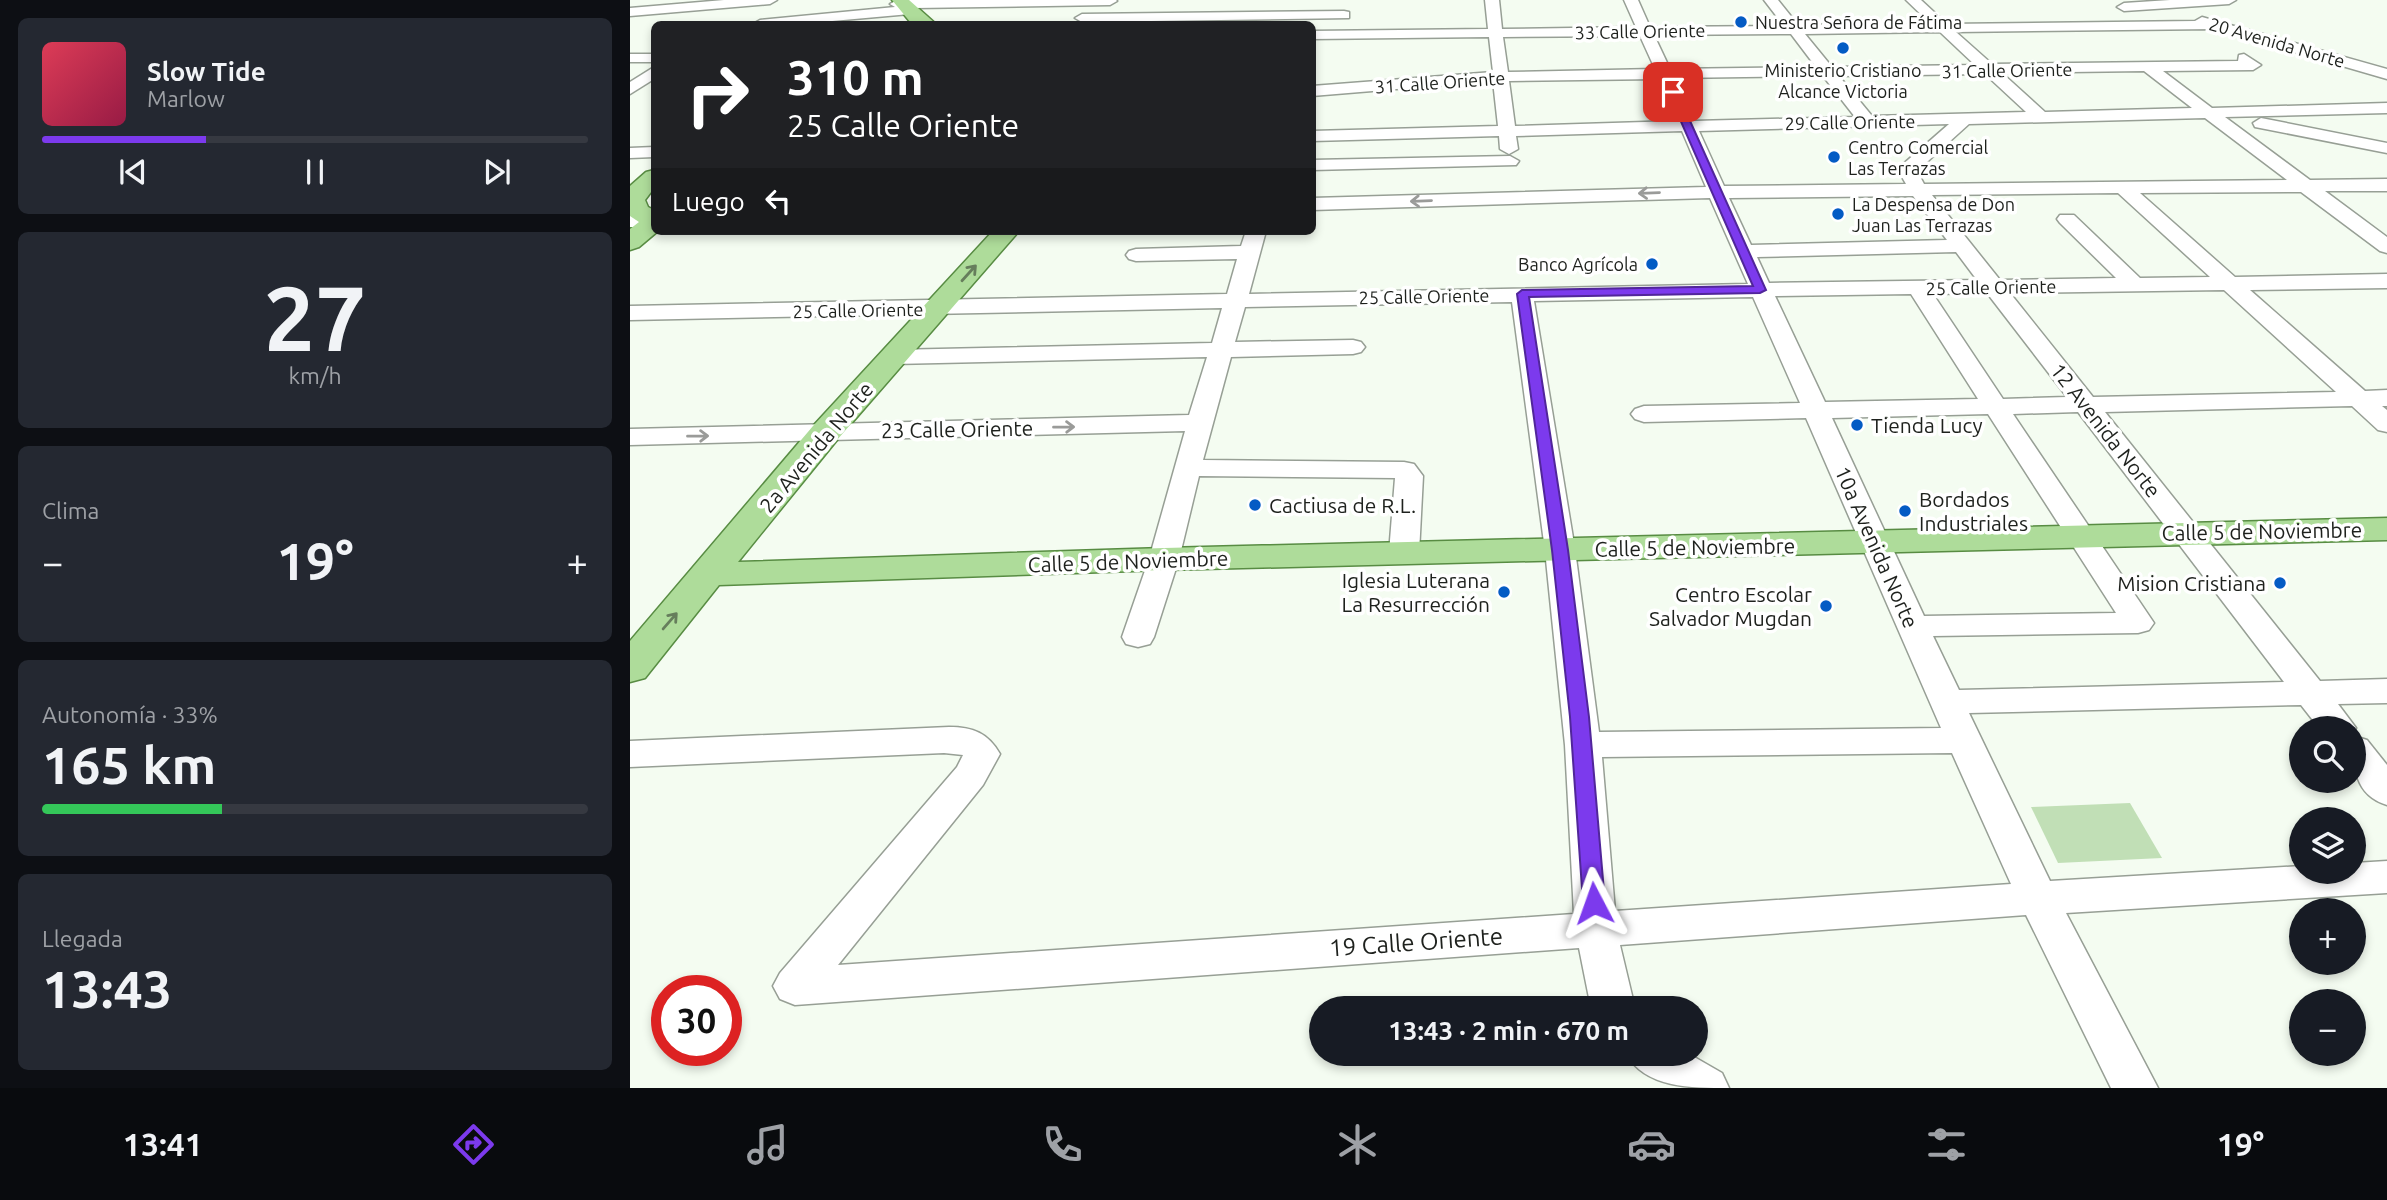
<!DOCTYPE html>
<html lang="es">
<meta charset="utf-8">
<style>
:root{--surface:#171b24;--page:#242831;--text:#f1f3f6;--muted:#9ea1a6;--line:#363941;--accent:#7c3aed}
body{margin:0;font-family:Ubuntu,sans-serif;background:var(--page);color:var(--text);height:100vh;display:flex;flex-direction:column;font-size:26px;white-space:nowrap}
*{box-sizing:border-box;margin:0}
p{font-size:23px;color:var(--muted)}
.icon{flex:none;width:38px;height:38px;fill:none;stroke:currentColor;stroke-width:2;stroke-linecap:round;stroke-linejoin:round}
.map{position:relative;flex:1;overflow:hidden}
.drawer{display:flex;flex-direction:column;gap:18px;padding:18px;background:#0d0f14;width:630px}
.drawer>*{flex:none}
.banner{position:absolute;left:21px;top:21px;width:665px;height:214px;border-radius:10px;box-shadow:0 4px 10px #0003;background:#202124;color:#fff;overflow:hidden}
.tools{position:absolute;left:1659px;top:716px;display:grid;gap:14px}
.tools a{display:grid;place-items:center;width:77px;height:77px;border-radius:50%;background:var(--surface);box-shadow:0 4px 10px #0003;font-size:35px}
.speed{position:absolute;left:21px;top:975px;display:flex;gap:14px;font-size:35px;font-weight:700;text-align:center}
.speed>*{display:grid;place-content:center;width:91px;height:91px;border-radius:50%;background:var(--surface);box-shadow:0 4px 10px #0003;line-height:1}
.speed .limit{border:10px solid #d22;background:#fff;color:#111}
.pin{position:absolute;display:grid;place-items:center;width:60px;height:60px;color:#fff;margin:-30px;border-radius:14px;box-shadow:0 4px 10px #0006}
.me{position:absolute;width:77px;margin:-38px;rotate:356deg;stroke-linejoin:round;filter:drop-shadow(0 0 5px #0008)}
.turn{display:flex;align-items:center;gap:24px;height:147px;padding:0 21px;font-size:32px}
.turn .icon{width:91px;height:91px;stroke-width:2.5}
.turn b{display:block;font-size:49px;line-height:60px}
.then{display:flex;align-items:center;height:66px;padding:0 21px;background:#0003;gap:14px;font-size:26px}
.big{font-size:52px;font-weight:700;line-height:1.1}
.drawer .card{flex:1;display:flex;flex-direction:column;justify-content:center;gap:10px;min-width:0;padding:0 24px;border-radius:10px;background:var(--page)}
.drawer .dial{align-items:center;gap:0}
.dial b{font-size:91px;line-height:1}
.song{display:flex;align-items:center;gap:21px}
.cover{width:84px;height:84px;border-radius:10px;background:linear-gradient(135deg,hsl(350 70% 55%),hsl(340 70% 35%))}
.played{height:7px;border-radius:4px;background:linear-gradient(90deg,var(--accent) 30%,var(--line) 30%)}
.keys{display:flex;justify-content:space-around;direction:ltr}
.heat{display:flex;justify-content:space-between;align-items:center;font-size:38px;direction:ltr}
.charge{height:10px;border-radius:5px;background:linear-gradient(90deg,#34c759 33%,var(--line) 0)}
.trip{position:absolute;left:679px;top:996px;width:399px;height:70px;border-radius:35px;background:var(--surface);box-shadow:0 4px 10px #0003;font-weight:700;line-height:70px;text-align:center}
.tab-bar{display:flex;height:112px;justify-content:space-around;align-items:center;background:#090b0e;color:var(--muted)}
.tab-bar .icon{width:49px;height:49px}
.tab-bar .current{color:var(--accent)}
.tab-bar b{font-size:32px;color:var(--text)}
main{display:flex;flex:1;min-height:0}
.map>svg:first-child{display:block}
</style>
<main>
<section class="drawer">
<div class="card">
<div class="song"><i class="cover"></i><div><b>Slow Tide</b><p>Marlow</p></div></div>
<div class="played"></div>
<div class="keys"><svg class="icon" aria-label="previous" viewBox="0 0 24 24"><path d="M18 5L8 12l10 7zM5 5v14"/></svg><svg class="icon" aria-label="pause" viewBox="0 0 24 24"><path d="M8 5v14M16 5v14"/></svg><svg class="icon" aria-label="next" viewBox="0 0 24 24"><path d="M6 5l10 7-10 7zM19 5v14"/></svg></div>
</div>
<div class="card dial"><b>27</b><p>km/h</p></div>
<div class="card"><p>Clima</p>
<div class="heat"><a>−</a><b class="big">19°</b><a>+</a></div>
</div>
<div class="card"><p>Autonomía · 33%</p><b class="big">165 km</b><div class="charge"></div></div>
<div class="card"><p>Llegada</p><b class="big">13:43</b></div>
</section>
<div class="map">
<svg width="1757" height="1088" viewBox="0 0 1757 1088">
<rect width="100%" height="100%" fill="#f4fcf1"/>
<path fill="#c1dfb6" d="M 1500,803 L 1532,858 L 1428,863 L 1401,807 Z"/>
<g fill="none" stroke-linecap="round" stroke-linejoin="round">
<g stroke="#979f95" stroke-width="3">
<g id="minor">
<path d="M 94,0 L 147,0 L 140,4 L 0,16 L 0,8 Z"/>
<path d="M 267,0 L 486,0 L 487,1 L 480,5 L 285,8 L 285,13 L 280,14 L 169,24 L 123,24 L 130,20 L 265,7 L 260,4 Z"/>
<path d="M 855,0 L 869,0 L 872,29 L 1006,27 L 994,0 L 1008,0 L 1020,27 L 1154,26 L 1134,0 L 1148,0 L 1168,25 L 1301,24 L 1276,0 L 1291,0 L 1317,24 L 1565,21 L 1572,17 L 1757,69 L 1757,79 L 1585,29 L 1326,32 L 1362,64 L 1608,61 L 1609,55 L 1614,54 L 1631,65 L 1623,70 L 1533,71 L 1582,108 L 1757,103 L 1757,113 L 1595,117 L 1680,180 L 1757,179 L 1757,191 L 1695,191 L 1757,237 L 1757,253 L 1750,251 L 1671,192 L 1510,193 L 1605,277 L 1757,274 L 1757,288 L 1620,290 L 1735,391 L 1757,390 L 1757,406 L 1752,406 L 1757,410 L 1757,432 L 1748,430 L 1722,406 L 1475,412 L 1690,681 L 1757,679 L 1757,703 L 1708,704 L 1726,728 L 1724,731 L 1724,728 L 1689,728 L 1671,705 L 1339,713 L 1420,881 L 1671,866 L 1671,872 L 1724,872 L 1724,863 L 1757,861 L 1757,893 L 1436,913 L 1528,1088 L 1481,1088 L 1396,915 L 990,945 L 1005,1008 L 961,1008 L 949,948 L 165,1005 L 150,999 L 143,986 L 150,973 L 327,767 L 333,755 L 314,753 L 0,767 L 0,741 L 319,727 C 343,727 358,733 370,754 L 353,785 L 208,965 L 944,914 L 935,745 L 915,550 L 882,302 L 615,307 L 605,342 L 723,340 L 731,342 L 735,347 L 731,352 L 723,354 L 601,357 L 573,460 L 774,462 L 784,464 L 793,476 L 789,553 L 785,559 L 774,562 L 763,559 L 759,553 L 765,478 L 569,476 L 549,559 L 524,637 L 520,644 L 508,647 L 496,644 L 492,637 L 519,559 L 555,431 L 0,445 L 0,429 L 559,415 L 577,357 L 263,364 L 255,362 L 251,357 L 255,352 L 263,350 L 582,343 L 592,308 L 0,320 L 0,306 L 597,294 L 607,259 L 506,261 L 499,259 L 496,255 L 499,251 L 506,249 L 611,246 L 616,231 L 636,231 L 619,294 L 1118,284 L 1080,198 L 682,210 L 682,198 L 1076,187 L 1052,131 L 886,136 L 888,149 L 879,154 L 870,149 L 869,136 L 682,141 L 682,131 L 868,126 L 863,81 L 682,96 L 682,86 L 863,72 L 859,37 L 682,39 L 682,31 L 858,29 ZM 1310,32 L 1345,65 L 1202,67 L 1175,34 ZM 1161,34 L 1186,67 L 1040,69 L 1024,35 ZM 1010,36 L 1025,69 L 878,72 L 873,37 ZM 1514,71 L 1562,108 L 1415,112 L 1372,73 ZM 1355,74 L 1396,112 L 1242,116 L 1209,76 ZM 1193,76 L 1225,117 L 1064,121 L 1044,78 ZM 1029,79 L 1047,121 L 885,126 L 879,81 ZM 1575,118 L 1657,180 L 1294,184 L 1287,171 L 1339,124 ZM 1319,124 L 1271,166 L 1268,170 L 1276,184 L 1094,186 L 1069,131 ZM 1488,193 L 1580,277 L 1510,278 L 1444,215 L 1430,215 L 1427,219 L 1430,223 L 1486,278 L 1370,280 L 1302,195 ZM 1283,196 L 1317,240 L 1121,245 L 1099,198 ZM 1326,252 L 1347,280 L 1139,283 L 1127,257 ZM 1594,290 L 1706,392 L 1463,397 L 1380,293 ZM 1357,293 L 1437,397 L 1373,399 L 1303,294 ZM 1281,294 L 1348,399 L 1195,402 L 1145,296 ZM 1123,297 L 1170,403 L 1014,406 L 1005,409 L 1001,414 L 1005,419 L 1014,422 L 1176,418 L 1311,728 L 969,732 L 945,550 L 904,301 ZM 1448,412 L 1654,682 L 1329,690 L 1303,636 L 1508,633 L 1519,630 L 1524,623 L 1383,414 ZM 1358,414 L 1486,613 L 1294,616 L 1202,418 ZM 1322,753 L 1381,884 L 985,911 L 972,757 Z"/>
<path d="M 1540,0 L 1606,0 L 1599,4 L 1494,11 L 1487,7 L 1494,3 Z"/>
<path d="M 714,11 L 719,12 L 719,18 L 452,22 L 445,18 L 452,14 Z"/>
<rect x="0" y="54" width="24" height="8"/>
<path d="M 24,67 L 24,79 L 0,94 L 0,82 Z"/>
<path d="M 1631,118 L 1757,143 L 1757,153 L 1625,127 L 1623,123 Z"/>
<path d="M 24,147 L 24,157 L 0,158 L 0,148 Z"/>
<path d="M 880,156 L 889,161 L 886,165 L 682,170 L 682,160 Z"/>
<rect x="0" y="215" width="24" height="12"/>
<path d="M 1724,736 L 1737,740 L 1757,765 L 1757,805 C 1724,795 1723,766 1724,736 Z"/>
<path d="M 996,1054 L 1059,1054 L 1092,1073 L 1099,1088 C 1060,1088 1016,1088 996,1054 Z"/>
</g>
</g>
<g stroke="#588c43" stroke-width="3">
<g id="major">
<path d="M 262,0 L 279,0 L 306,24 L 281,23 Z"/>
<path d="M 24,170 L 24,188 L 15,200 L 18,207 L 24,210 L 24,231 L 28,231 L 9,247 L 0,250 L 0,229 L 9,222 L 0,216 L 0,186 L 16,172 Z"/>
<path d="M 363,231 L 389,231 L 207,440 L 108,562 L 534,548 L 1757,518 L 1757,540 L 534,570 L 89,585 L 15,678 L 0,682 L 0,641 L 183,426 Z"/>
</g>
</g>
<use href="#minor" fill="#fff" fill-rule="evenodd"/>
<use href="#major" fill="#aedc9a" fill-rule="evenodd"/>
</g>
<defs><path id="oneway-shaft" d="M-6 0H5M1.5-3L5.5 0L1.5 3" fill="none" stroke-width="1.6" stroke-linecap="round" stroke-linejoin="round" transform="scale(1.75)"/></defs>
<g stroke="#9a9b99">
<use href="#oneway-shaft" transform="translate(1019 193) rotate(178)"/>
<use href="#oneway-shaft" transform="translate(791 201) rotate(178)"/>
<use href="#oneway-shaft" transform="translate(434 427) rotate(-1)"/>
<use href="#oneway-shaft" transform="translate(68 436) rotate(-1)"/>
</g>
<g stroke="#667e5c">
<use href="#oneway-shaft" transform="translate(339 273) rotate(-48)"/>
<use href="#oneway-shaft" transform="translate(40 621) rotate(-49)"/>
</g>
<path fill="#7c3aed" stroke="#51269a" stroke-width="2" d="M 1043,89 L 1047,92 L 1136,290 L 1130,293 L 899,297 L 938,550 L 959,717 L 975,903 L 972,909 L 964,911 L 956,909 L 953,903 L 940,717 L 922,550 L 887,294 L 892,290 L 1123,286 L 1038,92 Z"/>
<g fill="#045bc4" stroke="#fff" stroke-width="2.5">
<circle cx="1111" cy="22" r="7"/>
<circle cx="1213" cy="48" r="7"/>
<circle cx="1204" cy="157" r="7"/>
<circle cx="1208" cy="214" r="7"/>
<circle cx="1022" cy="264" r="7"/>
<circle cx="1227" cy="425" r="7"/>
<circle cx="625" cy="505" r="7"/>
<circle cx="1275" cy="511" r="7"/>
<circle cx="1650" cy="583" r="7"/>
<circle cx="874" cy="592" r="7"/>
<circle cx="1196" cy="606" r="7"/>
</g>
<g text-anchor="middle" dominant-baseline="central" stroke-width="7" stroke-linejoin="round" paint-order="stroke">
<g font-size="18" fill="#1e211d" stroke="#fff" text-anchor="start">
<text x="1125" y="22">Nuestra Señora de Fátima</text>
<text x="1213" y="70" text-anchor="middle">Ministerio Cristiano<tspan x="1213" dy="21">Alcance Victoria</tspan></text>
<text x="1218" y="147">Centro Comercial<tspan x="1218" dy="21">Las Terrazas</tspan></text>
<text x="1222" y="204">La Despensa de Don<tspan x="1222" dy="21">Juan Las Terrazas</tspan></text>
<text x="1008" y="264" text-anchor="end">Banco Agrícola</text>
</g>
<g font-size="18" fill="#1e211d" stroke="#fff">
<text transform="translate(1010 31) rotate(-1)">33 Calle Oriente</text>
<text transform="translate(1647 42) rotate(16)">20 Avenida Norte</text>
<text transform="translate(1377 70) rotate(-1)">31 Calle Oriente</text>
<text transform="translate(810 82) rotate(-4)">31 Calle Oriente</text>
<text transform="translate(1220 122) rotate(-1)">29 Calle Oriente</text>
<text transform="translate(1361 287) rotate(-1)">25 Calle Oriente</text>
<text transform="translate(794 296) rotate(-1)">25 Calle Oriente</text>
<text transform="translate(228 310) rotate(-1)">25 Calle Oriente</text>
</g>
<g font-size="21" fill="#1e211d" stroke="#fff" text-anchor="start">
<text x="1241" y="425">Tienda Lucy</text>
<text x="1289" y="499">Bordados<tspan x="1289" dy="24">Industriales</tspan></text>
<text x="639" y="505">Cactiusa de R.L.</text>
<text x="860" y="580" text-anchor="end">Iglesia Luterana<tspan x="860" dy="24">La Resurrección</tspan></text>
<text x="1636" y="583" text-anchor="end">Mision Cristiana</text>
<text x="1182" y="594" text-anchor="end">Centro Escolar<tspan x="1182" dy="24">Salvador Mugdan</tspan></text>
</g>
<g font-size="21" fill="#1e211d" stroke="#fff">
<text transform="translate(327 429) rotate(-1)">23 Calle Oriente</text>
<text transform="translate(1476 430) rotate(52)">12 Avenida Norte</text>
<text transform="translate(186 447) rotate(-50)">2a Avenida Norte</text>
<text transform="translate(1632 531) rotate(-1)">Calle 5 de Noviembre</text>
<text transform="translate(1065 547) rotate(-1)">Calle 5 de Noviembre</text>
<text transform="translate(1247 547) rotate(66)">10a Avenida Norte</text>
<text transform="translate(498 561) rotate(-2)">Calle 5 de Noviembre</text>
</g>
<g font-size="24" fill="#1e211d" stroke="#fff">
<text transform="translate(786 942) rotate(-4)">19 Calle Oriente</text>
</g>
</g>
</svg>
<div class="tools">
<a><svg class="icon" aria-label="search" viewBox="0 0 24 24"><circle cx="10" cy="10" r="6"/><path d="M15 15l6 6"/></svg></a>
<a><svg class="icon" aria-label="layers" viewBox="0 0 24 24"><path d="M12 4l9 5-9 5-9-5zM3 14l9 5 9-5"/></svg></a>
<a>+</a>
<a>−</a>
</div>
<div class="speed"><div class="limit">30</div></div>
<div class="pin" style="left:1043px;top:92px;background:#d93025"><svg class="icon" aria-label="arrive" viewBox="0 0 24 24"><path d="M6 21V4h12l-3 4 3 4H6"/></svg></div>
<svg class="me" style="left:964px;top:903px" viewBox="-20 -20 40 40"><path d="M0-17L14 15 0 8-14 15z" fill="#7c3aed" stroke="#fff" stroke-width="4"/></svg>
<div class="trip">13:43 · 2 min · 670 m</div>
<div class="banner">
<div class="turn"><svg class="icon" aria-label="right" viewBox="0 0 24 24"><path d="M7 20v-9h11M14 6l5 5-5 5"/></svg><div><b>310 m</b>25 Calle Oriente</div></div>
<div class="then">Luego<svg class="icon" aria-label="left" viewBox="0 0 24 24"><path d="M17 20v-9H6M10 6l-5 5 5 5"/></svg></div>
</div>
</div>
</main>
<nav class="tab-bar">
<b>13:41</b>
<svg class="icon current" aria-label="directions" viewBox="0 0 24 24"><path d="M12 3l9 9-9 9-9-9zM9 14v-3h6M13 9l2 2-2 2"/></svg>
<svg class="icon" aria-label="music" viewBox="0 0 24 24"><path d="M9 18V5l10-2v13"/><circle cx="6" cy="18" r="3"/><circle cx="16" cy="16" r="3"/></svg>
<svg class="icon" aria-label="phone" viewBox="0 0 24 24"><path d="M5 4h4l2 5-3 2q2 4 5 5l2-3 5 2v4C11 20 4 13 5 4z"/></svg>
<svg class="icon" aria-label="climate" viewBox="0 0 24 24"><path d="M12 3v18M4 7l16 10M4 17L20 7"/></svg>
<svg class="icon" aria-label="car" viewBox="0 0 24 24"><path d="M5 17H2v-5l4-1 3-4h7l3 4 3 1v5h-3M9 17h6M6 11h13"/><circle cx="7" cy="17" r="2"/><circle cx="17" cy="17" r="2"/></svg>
<svg class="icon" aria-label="filters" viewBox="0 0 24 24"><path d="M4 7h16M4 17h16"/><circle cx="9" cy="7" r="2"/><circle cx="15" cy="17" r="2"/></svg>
<b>19°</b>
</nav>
